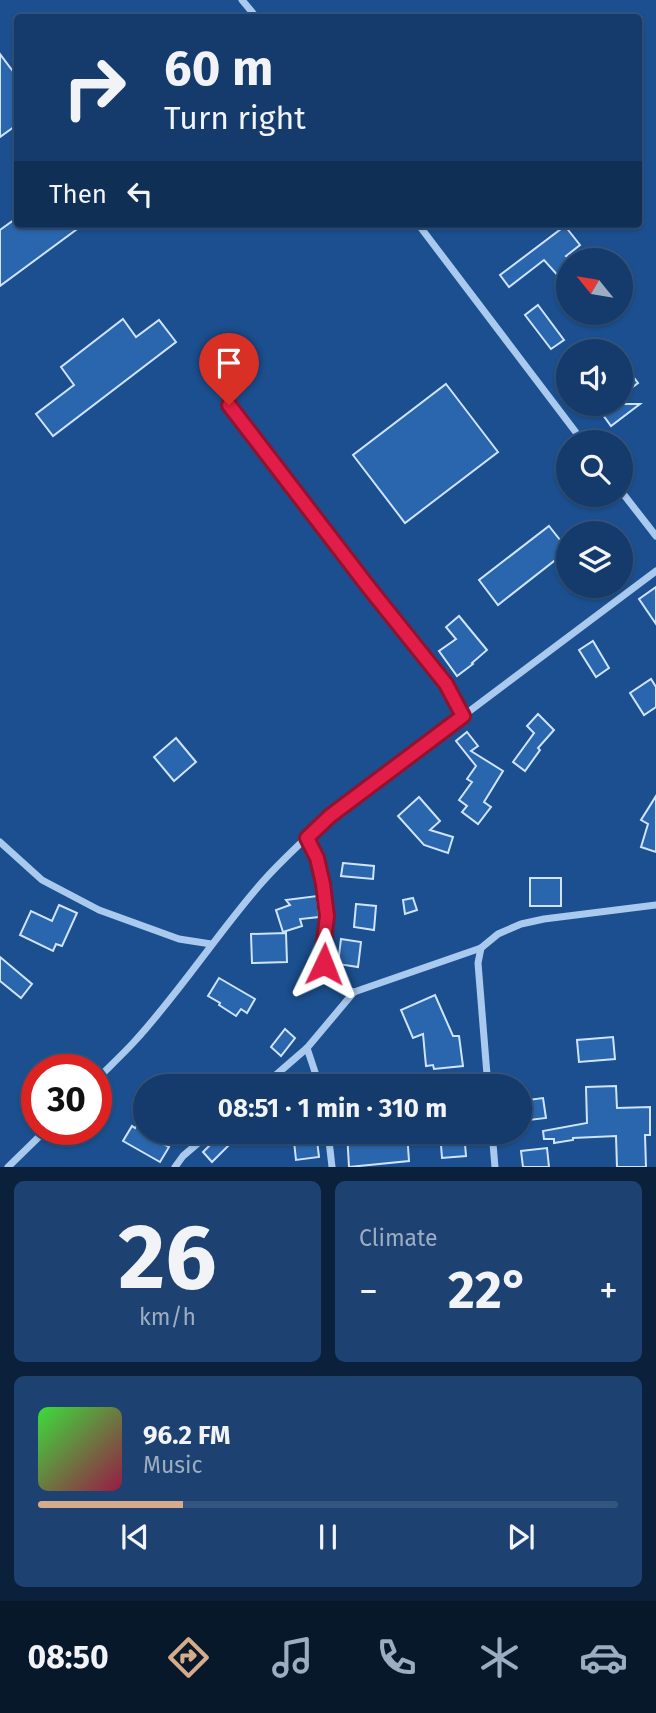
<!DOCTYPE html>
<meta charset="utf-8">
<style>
:root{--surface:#143b6b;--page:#1d4271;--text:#f1f3f6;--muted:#9dadc1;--line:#33557e;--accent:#d6ab8b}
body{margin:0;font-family:"Fira Sans",sans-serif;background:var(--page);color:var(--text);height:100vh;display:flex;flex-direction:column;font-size:26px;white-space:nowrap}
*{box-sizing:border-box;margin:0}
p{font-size:23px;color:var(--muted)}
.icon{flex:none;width:38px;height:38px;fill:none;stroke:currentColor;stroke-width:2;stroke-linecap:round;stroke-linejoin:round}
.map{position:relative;height:1167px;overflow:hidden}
.drawer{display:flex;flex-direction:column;gap:14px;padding:14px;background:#0b203b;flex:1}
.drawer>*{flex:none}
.hud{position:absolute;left:14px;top:14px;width:628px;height:214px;border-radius:7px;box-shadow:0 2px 5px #0004,0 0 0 2px var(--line);background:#143b6b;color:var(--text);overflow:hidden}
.needle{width:46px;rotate:300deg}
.controls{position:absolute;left:556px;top:248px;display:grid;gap:14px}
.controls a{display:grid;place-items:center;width:77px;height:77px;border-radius:50%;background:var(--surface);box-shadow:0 2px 5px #0004,0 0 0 2px var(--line);font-size:35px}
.speed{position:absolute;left:21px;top:1054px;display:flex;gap:14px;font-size:35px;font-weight:700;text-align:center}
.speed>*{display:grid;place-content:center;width:91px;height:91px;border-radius:50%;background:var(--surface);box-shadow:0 2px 5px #0004,0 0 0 2px var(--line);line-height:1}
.speed .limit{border:10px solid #d22;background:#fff;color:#111}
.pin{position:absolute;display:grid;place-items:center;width:60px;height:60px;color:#fff;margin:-72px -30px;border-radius:50% 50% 50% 0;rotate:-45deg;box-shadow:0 0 7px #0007}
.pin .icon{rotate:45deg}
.me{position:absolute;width:77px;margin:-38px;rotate:2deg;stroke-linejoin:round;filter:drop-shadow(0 0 5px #0008)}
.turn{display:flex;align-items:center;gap:24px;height:147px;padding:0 35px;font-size:32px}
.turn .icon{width:91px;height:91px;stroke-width:2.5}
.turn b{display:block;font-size:49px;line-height:60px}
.then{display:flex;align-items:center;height:66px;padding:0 35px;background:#0003;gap:14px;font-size:26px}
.big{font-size:52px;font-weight:700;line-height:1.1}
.drawer .widget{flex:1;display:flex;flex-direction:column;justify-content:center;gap:10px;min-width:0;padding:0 24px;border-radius:10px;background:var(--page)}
.drawer .dial{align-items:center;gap:0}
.dial b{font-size:91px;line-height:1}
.song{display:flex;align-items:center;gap:21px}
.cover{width:84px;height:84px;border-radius:10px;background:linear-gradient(135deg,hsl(120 70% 55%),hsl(340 70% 35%))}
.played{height:7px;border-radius:4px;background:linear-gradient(90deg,var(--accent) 25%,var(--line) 25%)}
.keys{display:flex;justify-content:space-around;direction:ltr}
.heat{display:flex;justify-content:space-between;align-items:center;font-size:38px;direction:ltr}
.drawer .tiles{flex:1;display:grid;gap:14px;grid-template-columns:1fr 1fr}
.widget:last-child{grid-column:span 2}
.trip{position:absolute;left:133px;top:1074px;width:399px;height:70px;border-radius:35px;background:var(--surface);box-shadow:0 2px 5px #0004,0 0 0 2px var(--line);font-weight:700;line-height:70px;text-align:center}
.dock{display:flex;height:112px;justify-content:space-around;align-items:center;background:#08182b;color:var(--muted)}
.dock .icon{width:49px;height:49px}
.dock .selected{color:var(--accent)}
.dock b{font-size:32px;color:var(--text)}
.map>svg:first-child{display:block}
</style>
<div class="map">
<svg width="656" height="1167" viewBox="0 0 656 1167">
<rect width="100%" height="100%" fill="#1b4f8f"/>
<g fill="#2a66ad" stroke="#cfe3fa" stroke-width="2">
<path d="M 0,54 L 18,78 L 18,124 L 0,137 Z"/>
<path d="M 18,217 L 18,224 L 84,224 L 0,286 L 0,230 Z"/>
<path d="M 565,226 L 580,245 L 566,256 L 569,259 L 569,288 L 544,260 L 509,287 L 500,275 Z"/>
<path d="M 538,305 L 564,340 L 551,349 L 525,315 Z"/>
<path d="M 123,319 L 136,337 L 159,320 L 176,342 L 53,436 L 36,414 L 74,385 L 61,367 Z"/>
<path d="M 621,360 L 638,383 L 621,396 Z"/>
<path d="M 446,384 L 498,452 L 405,523 L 353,455 Z"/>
<path d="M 595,404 L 640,404 L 611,426 Z"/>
<path d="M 549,526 L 568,550 L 498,605 L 479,580 Z"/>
<path d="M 656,587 L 656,624 L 639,599 Z"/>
<path d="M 459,616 L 487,650 L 472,663 L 473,664 L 457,676 L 439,651 L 456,639 L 446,627 Z"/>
<path d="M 593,641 L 609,668 L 596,677 L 579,650 Z"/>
<path d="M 651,679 L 656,687 L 656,707 L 644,715 L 630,693 Z"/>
<path d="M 538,714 L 554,730 L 538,748 L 540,750 L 525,771 L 513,762 L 534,733 L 527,726 Z"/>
<path d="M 467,732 L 478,746 L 471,751 L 503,771 L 484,802 L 491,807 L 478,824 L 462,812 L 467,806 L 459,800 L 472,782 L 467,779 L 476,766 L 456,741 Z"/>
<path d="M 176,738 L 196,762 L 174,781 L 154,757 Z"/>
<path d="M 656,796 L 656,852 L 641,847 L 648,824 L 641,820 Z"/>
<path d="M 419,797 L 440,821 L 430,830 L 453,837 L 448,853 L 424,845 L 398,816 Z"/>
<path d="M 343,863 L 374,866 L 373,879 L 341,876 Z"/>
<rect x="530" y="878" width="31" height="28"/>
<path d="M 317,896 L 319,917 L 300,919 L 302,926 L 283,932 L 276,910 L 290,905 L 286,900 Z"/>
<path d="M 413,898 L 417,910 L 405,914 L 403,900 Z"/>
<path d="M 356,904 L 376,906 L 374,930 L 354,927 Z"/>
<path d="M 59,905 L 77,913 L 62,946 L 56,944 L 53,951 L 20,935 L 31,911 L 52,921 Z"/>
<path d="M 286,933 L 287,962 L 252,963 L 251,934 Z"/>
<path d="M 341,939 L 361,942 L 358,967 L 338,964 Z"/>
<path d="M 0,957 L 32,984 L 21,998 L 0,981 Z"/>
<path d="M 219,978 L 255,999 L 247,1013 L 241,1009 L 236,1016 L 219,1005 L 220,1003 L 208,996 Z"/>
<path d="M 435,995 L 453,1036 L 459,1036 L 463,1066 L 434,1069 L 433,1065 L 426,1066 L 423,1034 L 413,1038 L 401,1010 Z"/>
<path d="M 285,1029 L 295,1038 L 281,1056 L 271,1047 Z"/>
<path d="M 613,1037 L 615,1059 L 579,1062 L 577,1040 Z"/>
<path d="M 616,1086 L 617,1108 L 650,1107 L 650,1135 L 645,1135 L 646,1167 L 617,1167 L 616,1136 L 573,1138 L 573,1140 L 554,1143 L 554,1139 L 544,1139 L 543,1131 L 587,1123 L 586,1087 Z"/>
<path d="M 543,1098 L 546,1118 L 521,1121 L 520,1101 Z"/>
<path d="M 145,1111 L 145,1134 L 169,1147 L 160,1162 L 123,1141 L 132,1126 L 135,1128 Z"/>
<path d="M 293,1132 L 316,1132 L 319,1157 L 296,1160 Z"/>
<path d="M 347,1132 L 407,1132 L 409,1161 L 349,1167 Z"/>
<path d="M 440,1132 L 464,1132 L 466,1156 L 442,1158 Z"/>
<path d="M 219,1136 L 229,1145 L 212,1162 L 203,1152 Z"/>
<path d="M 547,1148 L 549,1167 L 523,1167 L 521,1151 Z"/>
</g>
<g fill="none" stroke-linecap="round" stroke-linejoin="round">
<path stroke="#a9c9ee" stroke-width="5" d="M 229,405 L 370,589 L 446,684"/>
<g stroke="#a9c9ee" stroke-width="7">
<path d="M 242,0 L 257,18"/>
<path d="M 418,224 L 584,443"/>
<path d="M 621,491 L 656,536"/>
<path d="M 446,684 L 463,716"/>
<path d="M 307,838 C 310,844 314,850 317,857 C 322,872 327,900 327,916 C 327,947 311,982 354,992"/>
<path d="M 0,842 L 42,880 L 99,910 L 179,939 L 211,944"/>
<path d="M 481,948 L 478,963 L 488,1087"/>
<path d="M 307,1048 L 320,1087"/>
<path d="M 96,1080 C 109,1067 122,1055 134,1042 C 179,993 215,937 258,887 C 280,861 305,839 330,816 L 656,571"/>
<path d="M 262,1087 L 307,1048 L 354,992 L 481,948 L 498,934 L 521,924 L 544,919 L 656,905"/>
<path d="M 328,1132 L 332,1167"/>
<path d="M 492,1132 L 495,1167"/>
<path d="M 8,1167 L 47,1129"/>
<path d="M 175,1167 L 183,1156 L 211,1132"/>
</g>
</g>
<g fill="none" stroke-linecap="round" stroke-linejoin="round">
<g stroke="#92132f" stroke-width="18">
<path id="route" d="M 229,405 L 370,589 L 446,684 L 463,716 L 330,816 L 307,838 L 317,858 L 323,884 L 327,916 L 324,941 L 324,964"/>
</g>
<use href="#route" stroke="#e11d48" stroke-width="12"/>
</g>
</svg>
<div class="controls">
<a><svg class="needle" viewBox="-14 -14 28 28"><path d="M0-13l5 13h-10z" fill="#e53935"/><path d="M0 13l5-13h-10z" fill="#9dadc1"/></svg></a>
<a><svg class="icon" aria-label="sound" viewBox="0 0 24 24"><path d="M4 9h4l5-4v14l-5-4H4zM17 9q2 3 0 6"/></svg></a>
<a><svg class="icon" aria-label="search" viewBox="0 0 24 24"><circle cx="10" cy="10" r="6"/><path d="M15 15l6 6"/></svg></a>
<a><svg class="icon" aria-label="layers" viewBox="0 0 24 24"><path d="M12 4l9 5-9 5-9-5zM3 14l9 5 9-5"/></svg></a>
</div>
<div class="speed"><div class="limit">30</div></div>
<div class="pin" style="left:229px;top:405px;background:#d93025"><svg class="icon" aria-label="arrive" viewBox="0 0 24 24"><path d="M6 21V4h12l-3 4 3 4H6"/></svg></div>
<svg class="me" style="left:324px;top:964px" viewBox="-20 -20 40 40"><path d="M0-17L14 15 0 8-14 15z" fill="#e11d48" stroke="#fff" stroke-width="4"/></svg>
<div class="trip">08:51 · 1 min · 310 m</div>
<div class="hud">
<div class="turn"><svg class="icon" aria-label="right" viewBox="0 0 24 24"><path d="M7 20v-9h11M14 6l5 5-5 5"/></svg><div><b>60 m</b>Turn right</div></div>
<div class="then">Then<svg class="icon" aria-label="left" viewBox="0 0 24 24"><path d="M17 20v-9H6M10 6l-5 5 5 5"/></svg></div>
</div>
</div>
<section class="drawer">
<div class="tiles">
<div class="widget dial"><b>26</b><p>km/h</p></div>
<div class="widget"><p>Climate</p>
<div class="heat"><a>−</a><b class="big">22°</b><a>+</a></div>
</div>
<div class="widget">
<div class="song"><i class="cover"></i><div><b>96.2 FM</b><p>Music</p></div></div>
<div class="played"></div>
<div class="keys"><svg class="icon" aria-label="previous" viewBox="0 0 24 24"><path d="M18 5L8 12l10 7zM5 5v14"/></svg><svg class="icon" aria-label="pause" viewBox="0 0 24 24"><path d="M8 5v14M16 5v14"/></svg><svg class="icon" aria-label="next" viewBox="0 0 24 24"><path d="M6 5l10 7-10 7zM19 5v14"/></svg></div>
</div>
</div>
</section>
<nav class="dock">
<b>08:50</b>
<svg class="icon selected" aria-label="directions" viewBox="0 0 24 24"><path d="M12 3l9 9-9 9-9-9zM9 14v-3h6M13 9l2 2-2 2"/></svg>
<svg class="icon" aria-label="music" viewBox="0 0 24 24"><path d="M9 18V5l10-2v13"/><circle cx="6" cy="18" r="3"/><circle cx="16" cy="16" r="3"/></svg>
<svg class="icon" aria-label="phone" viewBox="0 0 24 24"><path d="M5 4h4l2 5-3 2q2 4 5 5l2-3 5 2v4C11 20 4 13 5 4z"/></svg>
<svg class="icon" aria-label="climate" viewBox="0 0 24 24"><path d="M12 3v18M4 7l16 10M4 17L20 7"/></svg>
<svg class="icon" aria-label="car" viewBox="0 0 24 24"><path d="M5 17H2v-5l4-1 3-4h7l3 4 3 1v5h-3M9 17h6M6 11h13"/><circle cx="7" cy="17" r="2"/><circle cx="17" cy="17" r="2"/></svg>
</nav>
